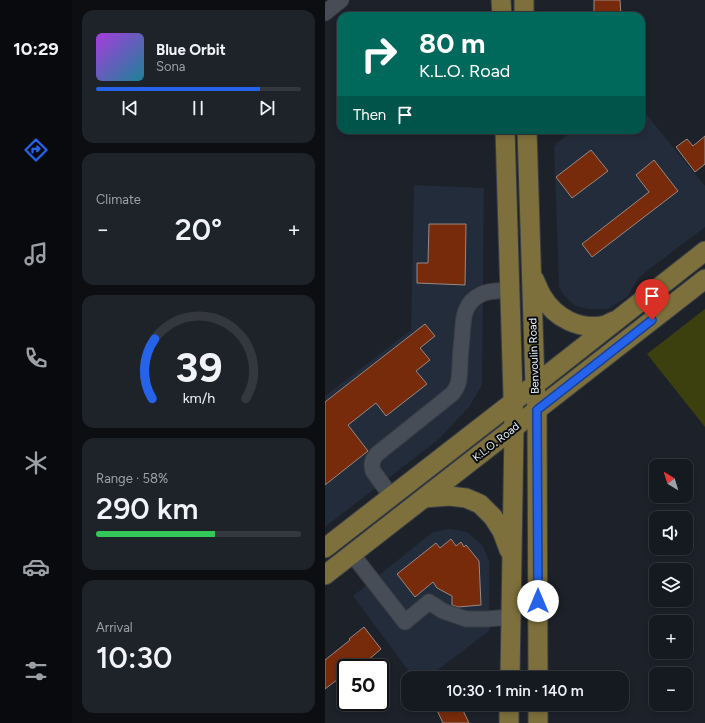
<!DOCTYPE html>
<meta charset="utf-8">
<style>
:root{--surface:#151920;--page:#1e2229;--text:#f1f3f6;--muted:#9da0a5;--line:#34383e;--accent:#2563eb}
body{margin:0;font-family:Figtree,sans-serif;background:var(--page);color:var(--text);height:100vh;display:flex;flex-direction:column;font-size:15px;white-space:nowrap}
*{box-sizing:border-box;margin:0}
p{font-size:13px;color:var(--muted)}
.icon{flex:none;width:22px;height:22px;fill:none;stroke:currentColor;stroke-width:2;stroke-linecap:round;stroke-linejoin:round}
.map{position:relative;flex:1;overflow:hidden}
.panel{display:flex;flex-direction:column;gap:10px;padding:10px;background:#0c0e12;width:253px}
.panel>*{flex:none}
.top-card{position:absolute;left:12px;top:12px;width:308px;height:122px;border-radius:12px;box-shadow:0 2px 6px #0003,0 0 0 1px var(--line);background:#00695c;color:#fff;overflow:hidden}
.needle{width:26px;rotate:322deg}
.buttons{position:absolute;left:324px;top:459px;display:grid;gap:8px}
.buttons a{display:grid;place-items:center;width:44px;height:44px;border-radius:8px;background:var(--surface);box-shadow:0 2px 6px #0003,0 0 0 1px var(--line);font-size:20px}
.speed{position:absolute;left:12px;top:659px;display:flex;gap:8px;font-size:20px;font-weight:700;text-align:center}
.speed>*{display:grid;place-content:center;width:52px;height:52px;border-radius:50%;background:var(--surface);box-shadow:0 2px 6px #0003,0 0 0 1px var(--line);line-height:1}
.speed .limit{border:2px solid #111;border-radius:6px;background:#fff;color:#111}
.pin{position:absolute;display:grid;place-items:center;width:34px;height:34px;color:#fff;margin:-41px -17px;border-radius:50% 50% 50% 0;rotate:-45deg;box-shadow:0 0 4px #0007}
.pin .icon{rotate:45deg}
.me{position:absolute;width:44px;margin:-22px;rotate:0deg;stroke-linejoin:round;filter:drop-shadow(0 0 3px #0008)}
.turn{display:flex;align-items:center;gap:14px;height:84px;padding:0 16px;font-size:18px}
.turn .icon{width:52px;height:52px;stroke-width:2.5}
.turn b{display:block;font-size:28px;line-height:34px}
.then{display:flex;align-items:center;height:38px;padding:0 16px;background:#0003;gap:8px;font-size:15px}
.big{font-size:30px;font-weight:600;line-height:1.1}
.panel .tile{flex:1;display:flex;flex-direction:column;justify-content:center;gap:6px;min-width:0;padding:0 14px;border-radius:12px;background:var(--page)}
.panel .dial{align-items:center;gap:0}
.dial svg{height:104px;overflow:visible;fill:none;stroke:var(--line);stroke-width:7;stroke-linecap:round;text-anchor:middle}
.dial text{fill:var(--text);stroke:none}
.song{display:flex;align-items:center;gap:12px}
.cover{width:48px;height:48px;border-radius:6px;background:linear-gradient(135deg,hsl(280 70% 55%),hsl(190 70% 35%))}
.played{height:4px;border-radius:2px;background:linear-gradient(90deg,var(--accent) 80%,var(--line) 80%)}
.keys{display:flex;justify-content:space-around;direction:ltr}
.heat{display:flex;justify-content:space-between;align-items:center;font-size:22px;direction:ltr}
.charge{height:6px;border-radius:3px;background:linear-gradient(90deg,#34c759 58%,var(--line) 0)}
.trip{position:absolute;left:76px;top:671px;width:228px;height:40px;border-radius:12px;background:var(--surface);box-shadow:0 2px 6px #0003,0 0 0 1px var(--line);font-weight:600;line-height:40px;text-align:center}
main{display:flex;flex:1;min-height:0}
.tabs{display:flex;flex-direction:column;width:72px;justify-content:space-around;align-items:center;background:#080a0d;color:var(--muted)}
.tabs .icon{width:28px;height:28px}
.tabs .selected{color:var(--accent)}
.tabs b{font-size:18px;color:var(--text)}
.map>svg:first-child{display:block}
</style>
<main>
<nav class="tabs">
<b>10:29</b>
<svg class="icon selected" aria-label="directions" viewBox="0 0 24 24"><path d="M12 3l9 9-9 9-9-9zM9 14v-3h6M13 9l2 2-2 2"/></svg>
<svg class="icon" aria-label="music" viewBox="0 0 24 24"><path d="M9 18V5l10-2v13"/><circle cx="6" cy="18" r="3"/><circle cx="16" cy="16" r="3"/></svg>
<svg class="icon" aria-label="phone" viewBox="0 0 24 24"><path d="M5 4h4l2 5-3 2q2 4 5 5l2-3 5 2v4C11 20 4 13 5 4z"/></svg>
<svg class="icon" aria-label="climate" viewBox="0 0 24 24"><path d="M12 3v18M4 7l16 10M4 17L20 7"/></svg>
<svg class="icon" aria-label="car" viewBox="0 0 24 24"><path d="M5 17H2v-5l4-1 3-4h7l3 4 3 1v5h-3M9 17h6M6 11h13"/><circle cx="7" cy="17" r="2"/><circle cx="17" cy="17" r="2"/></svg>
<svg class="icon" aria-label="filters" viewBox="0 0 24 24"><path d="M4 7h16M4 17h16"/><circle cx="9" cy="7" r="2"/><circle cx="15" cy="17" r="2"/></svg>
</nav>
<section class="panel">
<div class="tile">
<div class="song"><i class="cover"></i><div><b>Blue Orbit</b><p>Sona</p></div></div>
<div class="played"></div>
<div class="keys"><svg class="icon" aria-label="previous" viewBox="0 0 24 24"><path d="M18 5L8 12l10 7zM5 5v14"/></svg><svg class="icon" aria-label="pause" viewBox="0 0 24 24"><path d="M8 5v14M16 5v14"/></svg><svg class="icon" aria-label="next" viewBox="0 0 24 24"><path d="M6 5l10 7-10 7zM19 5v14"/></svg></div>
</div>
<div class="tile"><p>Climate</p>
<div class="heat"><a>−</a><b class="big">20°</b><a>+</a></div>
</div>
<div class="tile dial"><svg viewBox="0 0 100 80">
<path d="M14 69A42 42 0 1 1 86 69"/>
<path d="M14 69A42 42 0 0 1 16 23" stroke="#2563eb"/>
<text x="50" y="56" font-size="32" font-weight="700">39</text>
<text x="50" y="72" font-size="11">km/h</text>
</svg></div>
<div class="tile"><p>Range · 58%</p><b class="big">290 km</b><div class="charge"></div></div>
<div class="tile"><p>Arrival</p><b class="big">10:30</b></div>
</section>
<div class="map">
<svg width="380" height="723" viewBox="0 0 380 723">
<rect width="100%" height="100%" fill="#1c212a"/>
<g fill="#232c3a">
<path d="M 316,108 L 380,186 L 380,227 L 314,277 L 302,297 L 283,309 L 265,309 L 250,306 L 238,294 L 234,287 L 229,146 L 248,130 L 316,130 Z"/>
<path d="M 89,185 L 159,188 L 157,385 L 144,407 L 114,439 L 0,527 L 0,396 L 86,330 Z"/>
<path d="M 125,529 L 142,532 L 158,546 L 164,561 L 164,631 L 102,678 L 89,678 L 28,596 L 108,532 Z"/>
</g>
<path fill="#3c400f" d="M 380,309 L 380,427 L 322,354 Z"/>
<g fill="#772b0a" stroke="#978984">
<path d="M 269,0 L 295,0 L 296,16 L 269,16 Z"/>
<path d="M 380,136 L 380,164 L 370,172 L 351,147 L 362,139 L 368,146 Z"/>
<path d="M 266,150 L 283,171 L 247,198 L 231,177 Z"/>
<path d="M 329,160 L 353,191 L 267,257 L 257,244 L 324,192 L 311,175 Z"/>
<path d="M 104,224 L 141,224 L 140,285 L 92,283 L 92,263 L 103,263 Z"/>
<path d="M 100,324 L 110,336 L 95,348 L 105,360 L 91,371 L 102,384 L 61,416 L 51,403 L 23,425 L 43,451 L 0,485 L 0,402 Z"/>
<path d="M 126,539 L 131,546 L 136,542 L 139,547 L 141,545 L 154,561 L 156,605 L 133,607 L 127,605 L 127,596 L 112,588 L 108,582 L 90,597 L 72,574 L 111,543 L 115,548 Z"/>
<path d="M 39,627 L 56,649 L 42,661 L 40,658 L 27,668 L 21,668 L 21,673 L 0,689 L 0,660 L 25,640 L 24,639 Z"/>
<path d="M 109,704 L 135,704 L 144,723 L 118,723 Z"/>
</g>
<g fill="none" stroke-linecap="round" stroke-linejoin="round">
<g stroke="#393e45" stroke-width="17">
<g id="minor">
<path d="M 0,13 L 16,0"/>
<path d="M 66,496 L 48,471 C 46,464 47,459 52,454 L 127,394 C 135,385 134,378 135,366 C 135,357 136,347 137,338 C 138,320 138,302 157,294 C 166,290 176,291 185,290"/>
<path d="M 27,554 L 80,622 L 104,602 L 118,611 L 141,619 L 162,619 L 186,617"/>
</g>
</g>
<g stroke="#393e45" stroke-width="21">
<g id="major">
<path d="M 176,0 L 177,16"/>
<path d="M 199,0 L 199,16"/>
<path d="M 180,130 L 189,429 L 185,678"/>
<path d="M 202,130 L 210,385 L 212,410 L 213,678"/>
<path d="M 209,279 C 212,285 214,291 217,296 C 230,318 255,331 281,325 C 283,324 286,322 289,321"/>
<path d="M 99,498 L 124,496 L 141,498 L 155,504 L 168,517 L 177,531 L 184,550"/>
<path d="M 0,548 L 188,402 L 380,251"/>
<path d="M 0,575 L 380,279"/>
<path d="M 213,704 L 213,723"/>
<path d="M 184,723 L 184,704"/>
</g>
</g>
<use href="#minor" stroke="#474d57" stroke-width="15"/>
<use href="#major" stroke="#7d703c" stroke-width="19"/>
</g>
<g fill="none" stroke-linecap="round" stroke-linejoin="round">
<g stroke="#184099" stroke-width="10">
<path id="route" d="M 213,601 L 212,410 L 327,320"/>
</g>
<use href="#route" stroke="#2563eb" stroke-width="7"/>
</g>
<g text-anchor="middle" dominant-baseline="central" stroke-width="4" stroke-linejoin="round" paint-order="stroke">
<g font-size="11" fill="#f0f5fb" stroke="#080b0e">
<text transform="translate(209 356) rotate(-92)">Benvoulin Road</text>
<text transform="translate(171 442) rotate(-38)">K.L.O. Road</text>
</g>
</g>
</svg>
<div class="buttons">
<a><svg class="needle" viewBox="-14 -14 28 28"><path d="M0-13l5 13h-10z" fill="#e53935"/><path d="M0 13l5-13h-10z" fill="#9da0a5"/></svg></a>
<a><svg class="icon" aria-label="sound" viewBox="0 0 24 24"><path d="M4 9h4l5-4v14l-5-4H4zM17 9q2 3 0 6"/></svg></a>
<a><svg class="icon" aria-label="layers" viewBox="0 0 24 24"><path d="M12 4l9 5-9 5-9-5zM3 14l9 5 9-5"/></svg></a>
<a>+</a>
<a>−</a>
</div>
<div class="speed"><div class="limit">50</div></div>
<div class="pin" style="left:327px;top:320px;background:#d93025"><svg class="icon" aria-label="arrive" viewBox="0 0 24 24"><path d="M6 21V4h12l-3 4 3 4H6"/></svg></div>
<svg class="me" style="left:213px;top:601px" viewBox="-20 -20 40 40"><circle r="19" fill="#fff"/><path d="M0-13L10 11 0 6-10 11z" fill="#2563eb"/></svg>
<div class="trip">10:30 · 1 min · 140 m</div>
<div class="top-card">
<div class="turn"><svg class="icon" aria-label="right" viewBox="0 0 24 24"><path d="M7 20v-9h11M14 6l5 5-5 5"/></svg><div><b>80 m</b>K.L.O. Road</div></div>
<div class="then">Then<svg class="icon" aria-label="arrive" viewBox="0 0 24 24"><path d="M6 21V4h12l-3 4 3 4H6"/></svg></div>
</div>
</div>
</main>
